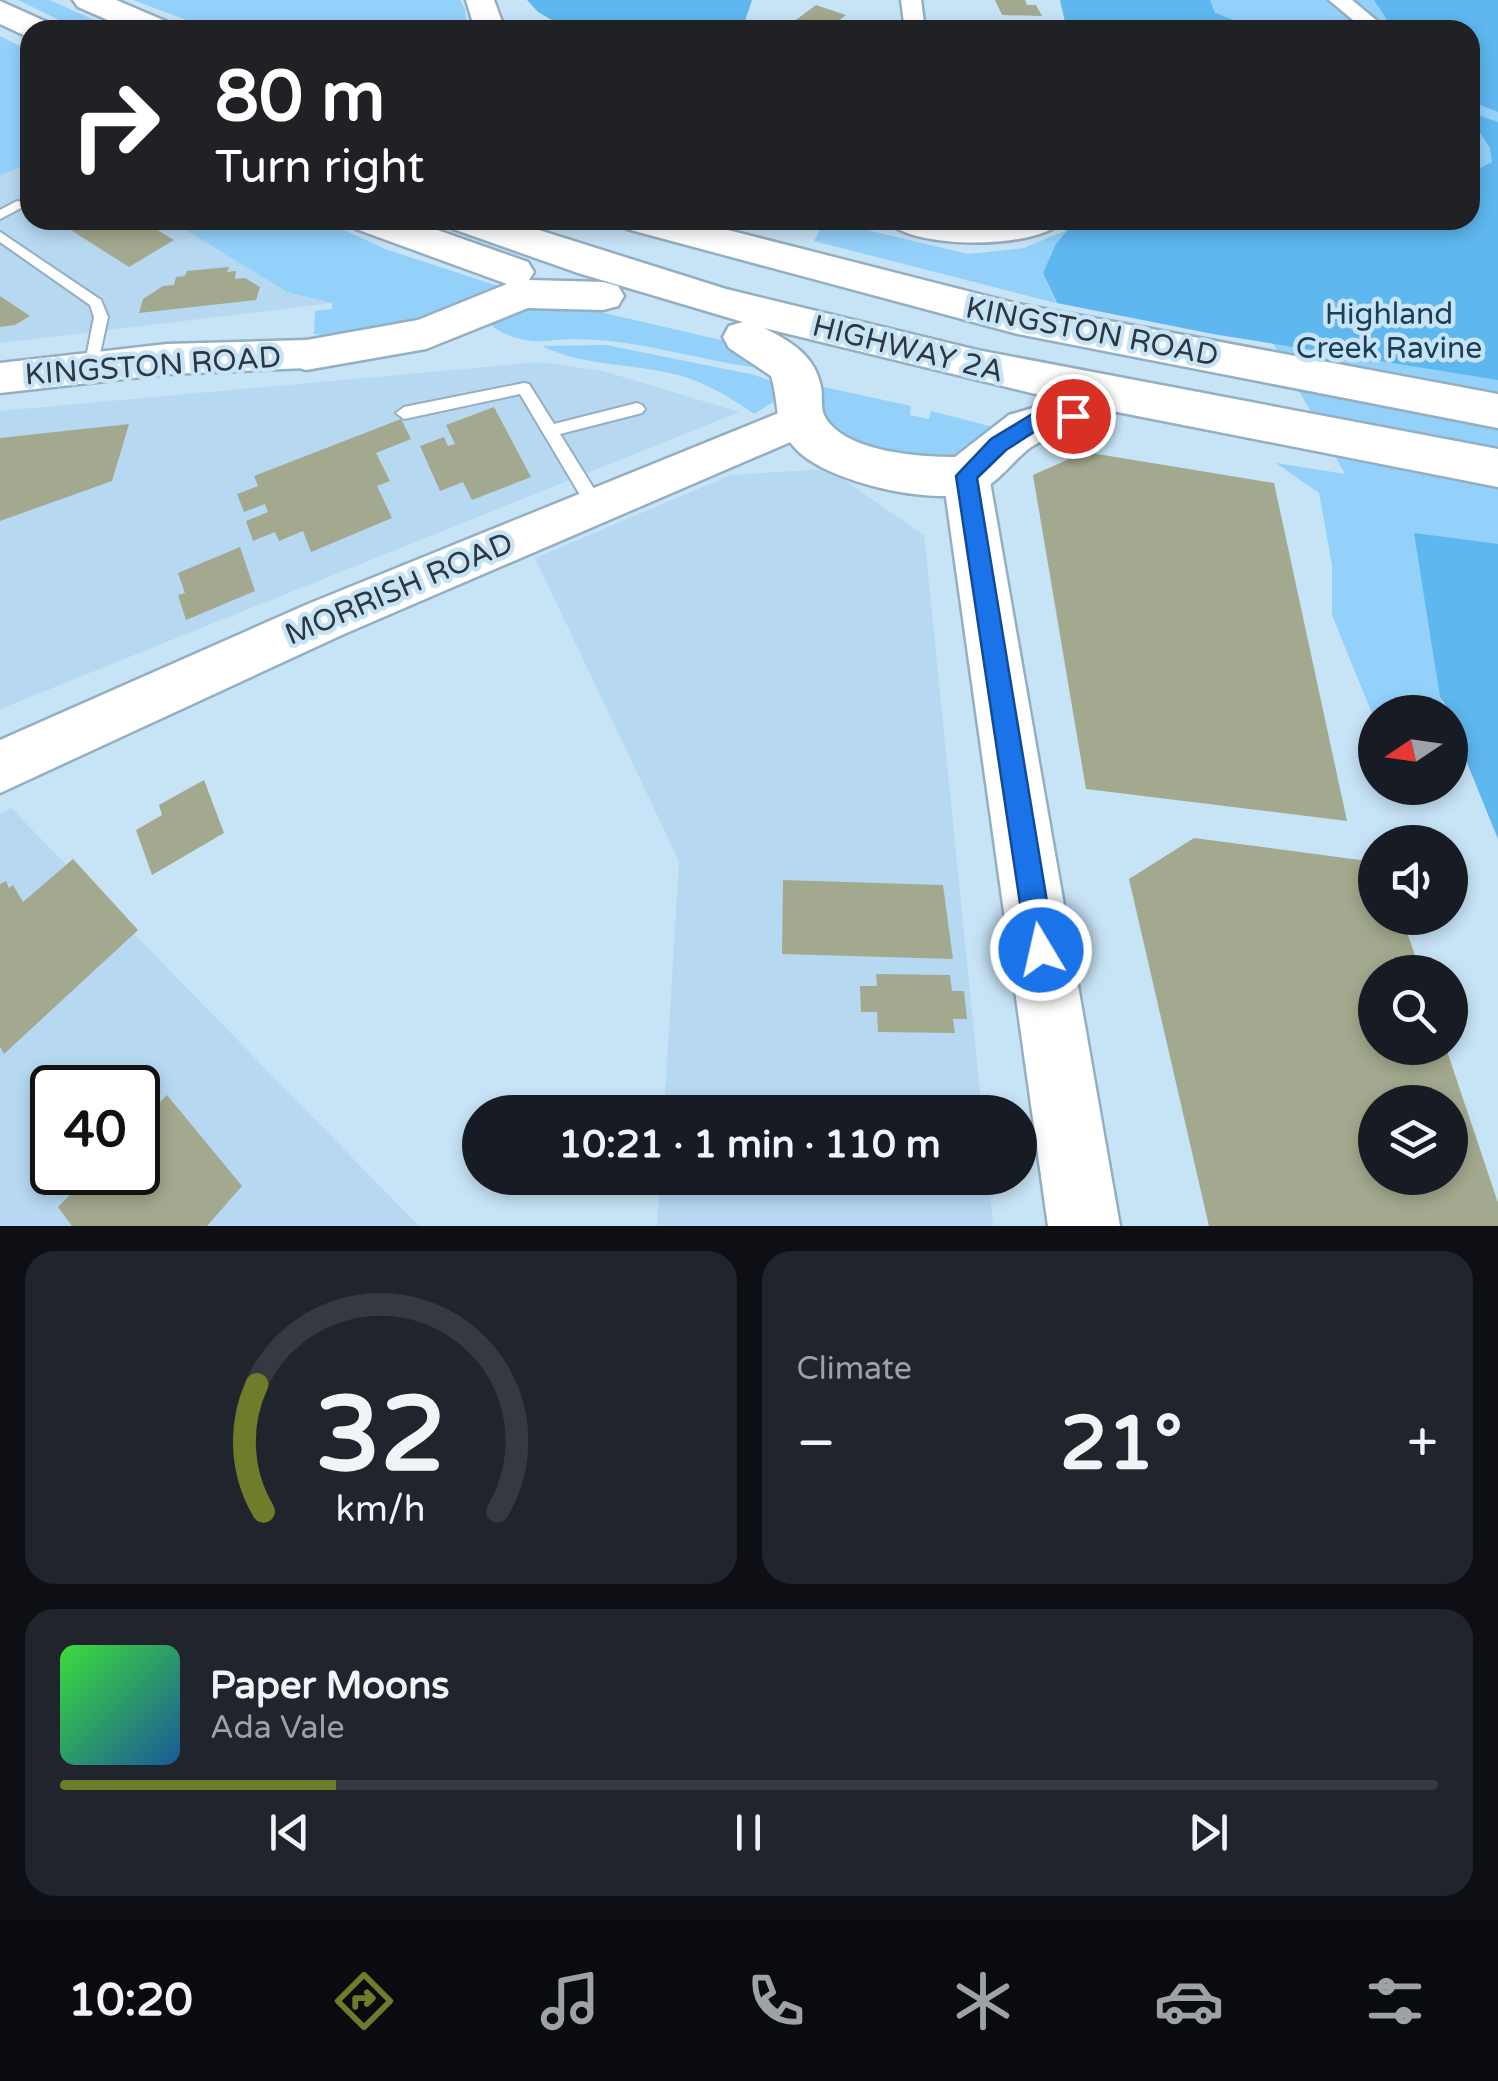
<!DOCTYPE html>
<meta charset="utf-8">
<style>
:root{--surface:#171b24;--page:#20242c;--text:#f1f3f6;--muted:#9ea1a6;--line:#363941;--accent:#6f7d2a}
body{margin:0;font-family:"Varela Round",sans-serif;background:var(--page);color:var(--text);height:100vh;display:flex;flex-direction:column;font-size:38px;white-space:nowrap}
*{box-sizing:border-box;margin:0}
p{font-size:32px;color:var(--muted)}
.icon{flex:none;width:55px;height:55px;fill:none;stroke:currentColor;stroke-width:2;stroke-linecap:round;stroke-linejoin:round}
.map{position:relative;height:1226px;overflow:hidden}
.details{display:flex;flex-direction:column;gap:25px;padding:25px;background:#0d0f14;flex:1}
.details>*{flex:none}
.hud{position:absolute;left:20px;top:20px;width:1460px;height:210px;border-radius:30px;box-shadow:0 5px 15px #0003;background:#202124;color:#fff;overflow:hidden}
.needle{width:65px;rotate:257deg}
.fabs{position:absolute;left:1358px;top:695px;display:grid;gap:20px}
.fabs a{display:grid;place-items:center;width:110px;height:110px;border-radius:50%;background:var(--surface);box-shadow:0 5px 15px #0003;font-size:50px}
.speed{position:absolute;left:30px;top:1065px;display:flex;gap:20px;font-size:50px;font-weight:700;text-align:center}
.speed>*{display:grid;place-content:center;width:130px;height:130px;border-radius:50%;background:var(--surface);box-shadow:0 5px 15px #0003;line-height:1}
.speed .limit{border:5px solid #111;border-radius:15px;background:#fff;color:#111}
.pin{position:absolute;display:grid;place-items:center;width:85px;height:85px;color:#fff;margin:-42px;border:5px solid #fff;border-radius:50%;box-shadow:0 2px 10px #0007}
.me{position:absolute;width:110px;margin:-55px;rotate:351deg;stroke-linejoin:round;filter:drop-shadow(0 0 8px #0008)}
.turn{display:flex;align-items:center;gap:35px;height:210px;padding:0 30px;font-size:45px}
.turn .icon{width:130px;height:130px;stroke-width:2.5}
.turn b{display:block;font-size:70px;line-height:85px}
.big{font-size:75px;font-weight:700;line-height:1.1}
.details .widget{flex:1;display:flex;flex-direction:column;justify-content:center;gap:15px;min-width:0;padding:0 35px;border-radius:30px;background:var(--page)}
.details .dial{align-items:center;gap:0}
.dial svg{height:260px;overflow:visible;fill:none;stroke:var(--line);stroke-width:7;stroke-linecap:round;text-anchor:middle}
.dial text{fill:var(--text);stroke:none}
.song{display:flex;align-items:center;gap:30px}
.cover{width:120px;height:120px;border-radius:15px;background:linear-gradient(135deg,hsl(120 70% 55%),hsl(210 70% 35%))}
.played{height:10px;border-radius:5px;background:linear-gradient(90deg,var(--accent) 20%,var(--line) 20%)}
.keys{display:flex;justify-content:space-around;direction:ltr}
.heat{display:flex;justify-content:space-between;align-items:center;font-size:55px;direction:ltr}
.details .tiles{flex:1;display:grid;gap:25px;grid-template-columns:1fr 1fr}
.widget:last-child{grid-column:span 2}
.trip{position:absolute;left:462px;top:1095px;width:575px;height:100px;border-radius:50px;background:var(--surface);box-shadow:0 5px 15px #0003;font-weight:700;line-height:100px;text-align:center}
.dock{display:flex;height:160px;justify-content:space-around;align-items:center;background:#090b0e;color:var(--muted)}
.dock .icon{width:70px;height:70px}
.dock .on{color:var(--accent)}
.dock b{font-size:45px;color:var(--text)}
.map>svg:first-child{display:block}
</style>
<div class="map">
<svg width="1498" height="1226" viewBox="0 0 1498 1226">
<rect width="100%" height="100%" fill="#c7e3f6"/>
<g fill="#b6d9f1" fill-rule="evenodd">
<path d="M 30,162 L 30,220 L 169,220 L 287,292 L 333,303 L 0,343 L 0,176 Z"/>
<path d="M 539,362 L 603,371 L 739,412 L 0,709 L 0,411 Z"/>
<path d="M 828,469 L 924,535 L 982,1112 L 664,1112 L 679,861 L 535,558 L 731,475 Z"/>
<path d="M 11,808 L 419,1226 L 0,1226 L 0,814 ZM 52,1088 L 138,1088 L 138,1172 L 52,1172 Z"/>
<path d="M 660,1178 L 989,1178 L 993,1226 L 657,1226 Z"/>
</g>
<g fill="#93d1fa">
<path d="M 18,0 L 50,0 L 116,30 L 80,30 Z"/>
<path d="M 133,0 L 460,0 L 465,9 L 467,30 L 213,30 Z"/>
<path d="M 1060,0 L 1498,0 L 1498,744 L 1430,626 L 1440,697 L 1446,712 L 1375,712 L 1375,721 L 1332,615 L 1332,565 L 1319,493 L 1276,463 L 1345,474 L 1264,327 L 1470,220 L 1470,30 L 1067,30 Z"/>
<path d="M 0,36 L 30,51 L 30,162 L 0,176 Z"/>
<path d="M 169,220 L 323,220 L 385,249 L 504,288 L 439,318 L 334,336 L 314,334 L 315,311 L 332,309 L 332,303 L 287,292 Z"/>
<path d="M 825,220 L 968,254 L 1024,248 L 1067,230 L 1043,273 L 1056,303 L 814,241 Z"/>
<path d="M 570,305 L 725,341 L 767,369 C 693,361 622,332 546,341 C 530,343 500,336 490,323 L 513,307 Z"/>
<path d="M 606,345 L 755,375 L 776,383 L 775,401 L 754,414 C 732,398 705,382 678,375 C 633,363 585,367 542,346 Z"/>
<path d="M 824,387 L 911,406 L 910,415 L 929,419 L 931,411 L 993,427 C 982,439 973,452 957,457 C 924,470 864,454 837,430 C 825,420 819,405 815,390 Z"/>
</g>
<g fill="#5eb7ee">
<path d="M 527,0 L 752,0 L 742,30 L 569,30 L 538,12 Z"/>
<path d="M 1060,0 L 1210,0 L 1215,13 C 1227,17 1241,24 1254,25 C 1280,29 1318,16 1341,30 L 1067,30 Z"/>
<path d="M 1374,0 L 1498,0 L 1498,112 L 1470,101 L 1470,30 L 1394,30 Z"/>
<path d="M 1475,114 L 1498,122 L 1498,380 L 1213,334 L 1057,303 L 1043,273 L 1056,244 L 1076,220 L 1470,220 L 1470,166 L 1480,168 L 1492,162 L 1490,148 L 1473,122 Z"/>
<path d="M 1414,533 L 1498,544 L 1498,839 L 1450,721 L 1450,712 L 1440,697 Z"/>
</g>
<g fill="#a3a98e" fill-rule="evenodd">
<path d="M 995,0 L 1025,0 L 1027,5 L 1036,5 L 1042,16 L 1002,15 Z"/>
<path d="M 816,5 L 846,15 L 836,23 L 849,27 L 814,30 L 793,22 Z"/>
<path d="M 981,21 L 1028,23 L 1030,30 L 982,30 Z"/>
<path d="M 55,220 L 140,220 L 174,240 L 129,267 Z"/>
<path d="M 229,267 L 227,272 L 236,271 L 235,279 L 245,278 L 260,287 L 256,300 L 139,313 L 143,299 L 163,286 L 174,285 L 176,277 L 185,276 L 187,271 Z"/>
<path d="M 0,296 L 30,316 L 15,325 L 0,327 Z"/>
<path d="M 494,407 L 531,477 L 472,500 L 463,482 L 440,491 L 420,446 L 444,437 L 448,446 L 455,444 L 446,425 Z"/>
<path d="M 401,419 L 411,439 L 376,453 L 390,481 L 377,486 L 392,518 L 311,552 L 303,531 L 279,541 L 275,532 L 253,541 L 246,521 L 268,512 L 265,504 L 244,512 L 237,494 L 258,486 L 254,476 Z"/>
<path d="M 129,424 L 112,481 L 0,521 L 0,438 Z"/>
<path d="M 1085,452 L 1274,483 L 1347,821 L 1086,789 L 1033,475 Z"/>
<path d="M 240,547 L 255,591 L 186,620 L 178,595 L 185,593 L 178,573 Z"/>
<path d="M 204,780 L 224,833 L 152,875 L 136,830 L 162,815 L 159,805 Z"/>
<path d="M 1194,838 L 1375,862 L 1375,918 L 1402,918 L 1421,972 L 1375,972 L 1375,1048 L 1446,1048 L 1498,1203 L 1498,1226 L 1209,1226 L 1129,879 ZM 1375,1102 L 1450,1102 L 1450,1178 L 1375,1178 Z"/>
<path d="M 73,859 L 138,930 L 4,1054 L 0,1047 L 0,884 L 6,881 L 9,888 L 13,885 L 23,902 Z"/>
<path d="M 783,880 L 943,885 L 953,959 L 782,954 Z"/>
<path d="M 876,974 L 950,975 L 952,991 L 964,991 L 967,1019 L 953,1019 L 955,1033 L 878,1032 L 877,1012 L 861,1012 L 860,986 L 877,986 Z"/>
<path d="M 167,1095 L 242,1186 L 207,1226 L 72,1226 L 58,1207 L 92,1172 L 138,1172 L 138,1125 Z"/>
</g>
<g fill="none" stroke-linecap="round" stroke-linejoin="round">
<g stroke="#94afc1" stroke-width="4">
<g id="lane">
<path d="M 17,201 L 21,202 L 21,208 L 0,219 L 0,210 Z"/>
<path d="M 0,232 L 101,300 L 108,317 L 96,372 L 91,373 L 84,368 L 94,317 L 90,305 L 0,242 Z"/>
<path d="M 524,383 L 529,384 L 554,424 L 637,403 L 642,405 L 645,409 L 642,413 L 560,434 L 601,500 L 603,505 L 601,510 L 589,510 L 520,394 L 404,419 L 396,413 L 404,407 Z"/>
</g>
</g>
<g stroke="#94afc1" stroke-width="5">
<g id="street">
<path d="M 901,0 L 921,0 L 925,30 L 905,30 Z"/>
<path d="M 1329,0 L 1352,0 L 1388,30 L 1365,30 Z"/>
<path d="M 886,220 L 927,220 L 975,227 L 1064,220 C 1039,250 910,250 886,220 Z"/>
</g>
</g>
<g stroke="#94afc1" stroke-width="5">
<g id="secondary">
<path d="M 466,0 L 494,0 L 505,30 L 475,30 Z"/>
<path d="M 306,340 L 320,344 L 326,354 L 320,364 L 306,368 L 167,374 L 0,393 L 0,363 L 167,344 Z"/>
<path d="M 801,404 L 816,409 L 823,420 L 816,431 L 344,634 L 0,793 L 0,740 L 308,604 Z"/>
<path d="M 966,458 L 982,464 L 989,476 L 1120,1226 L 1048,1226 L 943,476 L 950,464 Z"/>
</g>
</g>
<g stroke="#94afc1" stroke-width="5">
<g id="primary">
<path d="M 73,0 L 116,0 L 170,23 L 174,30 L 131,30 L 78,7 Z"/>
<path d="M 0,1 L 49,23 L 53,30 L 30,30 L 30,38 L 0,24 Z"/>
<path d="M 350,220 L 409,220 L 528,262 L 534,272 L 529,280 L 603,282 L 618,286 L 624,296 L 618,306 L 603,310 L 528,308 L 426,349 L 306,370 L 290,365 L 283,354 L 290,343 L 418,320 L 507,284 L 356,229 Z"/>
<path d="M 447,220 L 507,220 L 726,289 L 977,350 L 1498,449 L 1498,487 L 1092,407 L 1097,416 L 1090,428 C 1070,435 1049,435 1031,447 C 1013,460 998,484 978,491 C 935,507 825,482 795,448 C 772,422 780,405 771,376 L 729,348 L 723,337 L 729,326 L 743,322 L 578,273 L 453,229 ZM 764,328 L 1060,400 L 1009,415 L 955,457 C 919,457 845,452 825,417 C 820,408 823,397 821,387 C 815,355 790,341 764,328 Z"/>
<path d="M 621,220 L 689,220 L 1018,304 L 1498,394 L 1498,428 L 1018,334 L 627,229 Z"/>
</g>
</g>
<use href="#lane" fill="#fff" fill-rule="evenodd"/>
<use href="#street" fill="#fff" fill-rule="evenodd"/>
<use href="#secondary" fill="#fff" fill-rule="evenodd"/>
<use href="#primary" fill="#fff" fill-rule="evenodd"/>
</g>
<path fill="#1a73e8" stroke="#114b97" stroke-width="2.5" d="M 1073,408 L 1080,410 L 1080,421 L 1045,425 L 1006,450 L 977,478 L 1055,950 L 1051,959 L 1041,964 L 1031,959 L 1027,950 L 956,476 L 991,439 L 1034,413 Z"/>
<g text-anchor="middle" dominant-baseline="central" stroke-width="9" stroke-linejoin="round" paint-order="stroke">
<g font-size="30" fill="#193f56" stroke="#c7e3f6">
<text x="1389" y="314">Highland<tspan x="1389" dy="34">Creek Ravine</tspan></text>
</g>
<g font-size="30" fill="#2d373f" stroke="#c7e3f6">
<text transform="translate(1092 332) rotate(11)">KINGSTON ROAD</text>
<text transform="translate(908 349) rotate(14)">HIGHWAY 2A</text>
<text transform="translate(153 366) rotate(-4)">KINGSTON ROAD</text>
<text transform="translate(399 589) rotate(-23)">MORRISH ROAD</text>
</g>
</g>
</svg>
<div class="fabs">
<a><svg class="needle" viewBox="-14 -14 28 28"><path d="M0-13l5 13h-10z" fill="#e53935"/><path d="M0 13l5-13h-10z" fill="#9ea1a6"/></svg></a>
<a><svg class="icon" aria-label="sound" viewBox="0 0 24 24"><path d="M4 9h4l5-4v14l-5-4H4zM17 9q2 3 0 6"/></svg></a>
<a><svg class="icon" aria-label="search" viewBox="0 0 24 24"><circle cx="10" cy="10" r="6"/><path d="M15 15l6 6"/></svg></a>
<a><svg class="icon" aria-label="layers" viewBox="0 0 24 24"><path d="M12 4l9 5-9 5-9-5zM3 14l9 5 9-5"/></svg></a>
</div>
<div class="speed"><div class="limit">40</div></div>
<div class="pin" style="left:1073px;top:416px;background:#d93025"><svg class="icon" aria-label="arrive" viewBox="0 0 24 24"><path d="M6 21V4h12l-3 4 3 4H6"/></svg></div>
<svg class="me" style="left:1041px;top:950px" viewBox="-20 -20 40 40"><circle r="17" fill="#1a73e8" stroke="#fff" stroke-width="3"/><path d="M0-11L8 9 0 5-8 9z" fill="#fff"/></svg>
<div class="trip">10:21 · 1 min · 110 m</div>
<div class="hud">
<div class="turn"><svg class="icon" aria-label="right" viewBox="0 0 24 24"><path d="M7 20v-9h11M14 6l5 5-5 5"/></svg><div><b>80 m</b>Turn right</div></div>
</div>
</div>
<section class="details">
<div class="tiles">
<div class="widget dial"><svg viewBox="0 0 100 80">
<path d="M14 69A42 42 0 1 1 86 69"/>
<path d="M14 69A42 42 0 0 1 12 30" stroke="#6f7d2a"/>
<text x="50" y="56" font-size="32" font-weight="700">32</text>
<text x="50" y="72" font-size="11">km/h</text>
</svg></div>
<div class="widget"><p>Climate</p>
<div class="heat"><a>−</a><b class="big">21°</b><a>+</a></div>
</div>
<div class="widget">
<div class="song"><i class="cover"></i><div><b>Paper Moons</b><p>Ada Vale</p></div></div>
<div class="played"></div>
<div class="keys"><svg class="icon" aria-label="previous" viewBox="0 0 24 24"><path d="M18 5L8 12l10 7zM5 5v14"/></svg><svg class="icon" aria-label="pause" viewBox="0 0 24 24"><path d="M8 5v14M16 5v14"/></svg><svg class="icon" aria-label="next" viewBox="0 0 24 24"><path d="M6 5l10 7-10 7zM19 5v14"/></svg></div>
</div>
</div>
</section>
<nav class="dock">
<b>10:20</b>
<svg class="icon on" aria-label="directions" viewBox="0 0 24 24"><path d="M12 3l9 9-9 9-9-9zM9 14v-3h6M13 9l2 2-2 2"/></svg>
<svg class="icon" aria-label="music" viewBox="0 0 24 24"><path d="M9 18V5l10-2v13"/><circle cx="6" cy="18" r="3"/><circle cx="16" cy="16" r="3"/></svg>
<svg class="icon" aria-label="phone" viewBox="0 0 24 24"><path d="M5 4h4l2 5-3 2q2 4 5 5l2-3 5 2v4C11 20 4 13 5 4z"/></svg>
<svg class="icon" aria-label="climate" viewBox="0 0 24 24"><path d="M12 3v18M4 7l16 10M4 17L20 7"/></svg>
<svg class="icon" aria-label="car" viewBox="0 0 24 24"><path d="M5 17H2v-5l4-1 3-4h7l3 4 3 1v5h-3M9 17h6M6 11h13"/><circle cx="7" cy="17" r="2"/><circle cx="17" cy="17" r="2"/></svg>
<svg class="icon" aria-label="filters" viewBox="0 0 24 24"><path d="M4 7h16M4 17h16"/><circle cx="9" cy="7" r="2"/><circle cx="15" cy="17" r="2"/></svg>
</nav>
